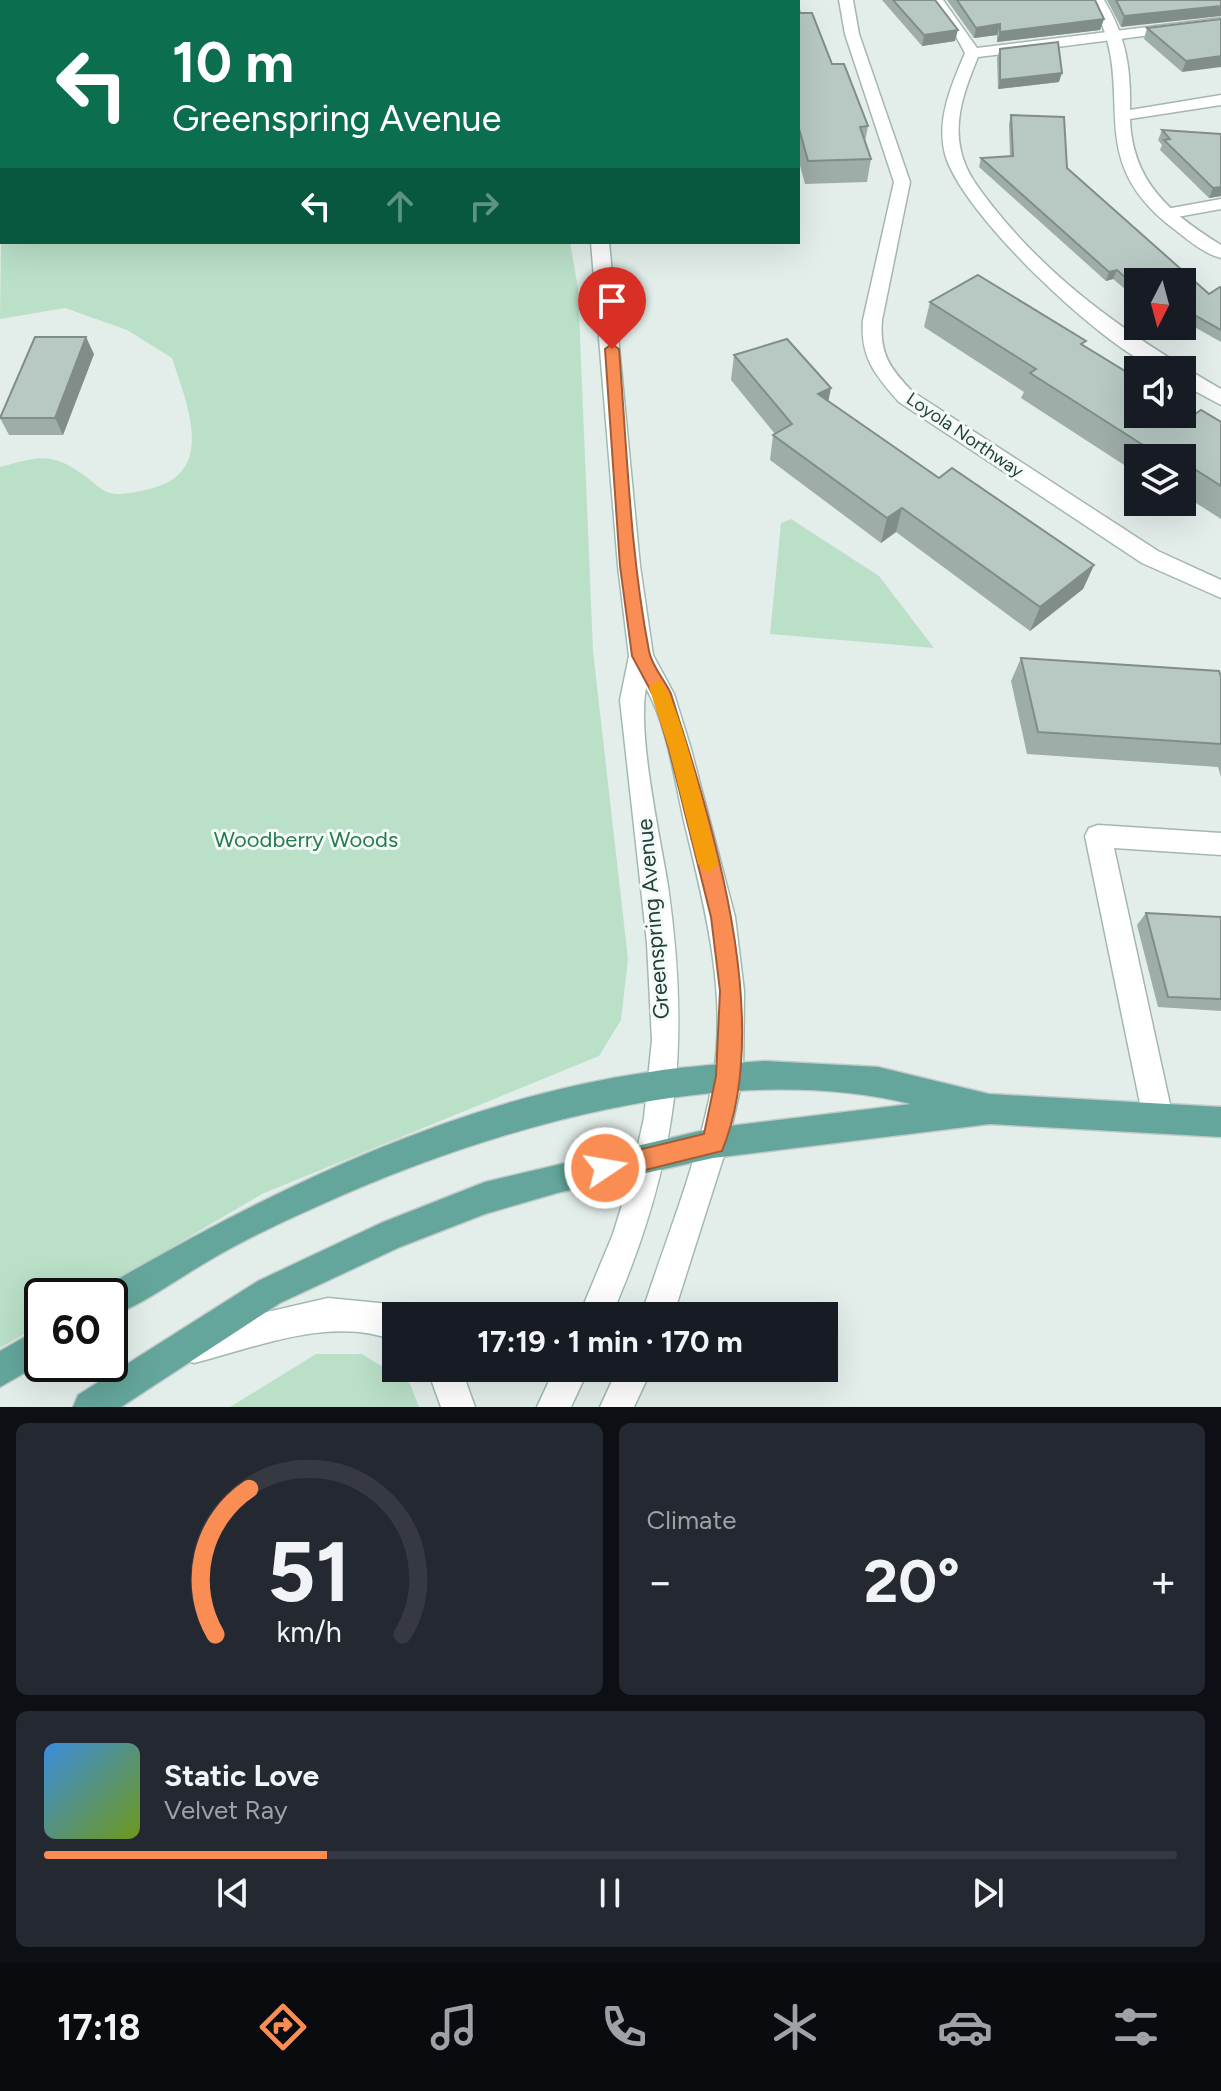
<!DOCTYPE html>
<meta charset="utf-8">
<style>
:root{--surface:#171b24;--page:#242831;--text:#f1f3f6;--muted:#9ea1a6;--line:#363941;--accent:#fa8d54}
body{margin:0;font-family:Figtree,sans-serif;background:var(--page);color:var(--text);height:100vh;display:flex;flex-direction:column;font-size:30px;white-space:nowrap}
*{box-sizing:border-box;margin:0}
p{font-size:26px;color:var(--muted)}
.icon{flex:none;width:44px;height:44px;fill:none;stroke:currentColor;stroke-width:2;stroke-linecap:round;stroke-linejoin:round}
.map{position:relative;height:1407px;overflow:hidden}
.details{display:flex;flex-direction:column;gap:16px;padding:16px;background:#0d0f14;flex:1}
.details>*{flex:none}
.top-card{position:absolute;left:0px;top:0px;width:800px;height:244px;box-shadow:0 8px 32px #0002;background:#0b6e4f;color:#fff;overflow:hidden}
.needle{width:52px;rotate:186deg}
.buttons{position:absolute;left:1124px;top:268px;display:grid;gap:16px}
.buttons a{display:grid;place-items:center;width:72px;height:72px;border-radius:0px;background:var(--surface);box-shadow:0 8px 32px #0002;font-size:40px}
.speed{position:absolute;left:24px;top:1278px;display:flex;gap:16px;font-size:40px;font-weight:700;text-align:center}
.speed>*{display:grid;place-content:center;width:104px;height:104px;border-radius:50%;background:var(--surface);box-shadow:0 8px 32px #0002;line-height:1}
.speed .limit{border:4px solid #111;border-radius:12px;background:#fff;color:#111}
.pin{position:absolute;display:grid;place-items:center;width:68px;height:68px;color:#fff;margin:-82px -34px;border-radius:50% 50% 50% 0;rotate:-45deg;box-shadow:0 0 8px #0007}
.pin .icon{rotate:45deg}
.me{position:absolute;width:88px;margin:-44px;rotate:78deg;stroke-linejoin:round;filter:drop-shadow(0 0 6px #0008)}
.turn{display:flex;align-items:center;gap:28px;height:168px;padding:0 40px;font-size:36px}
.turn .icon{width:104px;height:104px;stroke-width:2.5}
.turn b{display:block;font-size:56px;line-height:68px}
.lanes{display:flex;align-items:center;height:76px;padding:0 40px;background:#0003;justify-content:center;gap:40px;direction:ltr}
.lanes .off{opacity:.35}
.big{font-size:60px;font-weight:700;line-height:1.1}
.details .widget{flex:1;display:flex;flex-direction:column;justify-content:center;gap:12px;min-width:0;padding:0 28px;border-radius:12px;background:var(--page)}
.details .dial{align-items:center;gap:0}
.dial svg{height:208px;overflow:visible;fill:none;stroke:var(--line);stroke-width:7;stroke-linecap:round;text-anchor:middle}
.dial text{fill:var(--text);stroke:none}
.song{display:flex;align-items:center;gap:24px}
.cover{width:96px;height:96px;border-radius:12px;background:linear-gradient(135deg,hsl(210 70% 55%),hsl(80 70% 35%))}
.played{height:8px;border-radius:4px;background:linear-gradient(90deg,var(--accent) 25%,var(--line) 25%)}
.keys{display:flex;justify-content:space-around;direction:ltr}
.heat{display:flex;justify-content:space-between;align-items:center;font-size:44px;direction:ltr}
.details .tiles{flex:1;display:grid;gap:16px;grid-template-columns:1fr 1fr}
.widget:last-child{grid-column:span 2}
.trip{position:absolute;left:382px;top:1302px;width:456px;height:80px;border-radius:0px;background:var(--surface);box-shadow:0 8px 32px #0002;font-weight:700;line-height:80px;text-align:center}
.dock{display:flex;height:128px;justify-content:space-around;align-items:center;background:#090b0e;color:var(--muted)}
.dock .icon{width:56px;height:56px}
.dock .selected{color:var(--accent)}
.dock b{font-size:36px;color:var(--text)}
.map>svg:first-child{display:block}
</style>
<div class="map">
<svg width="1221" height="1407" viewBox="0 0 1221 1407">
<rect width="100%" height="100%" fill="#e3eeea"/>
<g fill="#bae0c8">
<path d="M 2,176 L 2,242 L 570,242 L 578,288 L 593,651 L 628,959 L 621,1020 L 599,1056 L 262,1194 L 89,1296 L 42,1296 L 42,1324 L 0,1348 L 0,467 C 39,457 51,451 85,476 C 92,481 102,491 110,493 C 123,496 141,491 153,488 C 217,471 186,402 172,358 L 127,330 L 65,308 L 0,319 Z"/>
<path d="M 791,519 L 879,576 L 934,648 L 770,634 L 781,523 Z"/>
<path d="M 316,1354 L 362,1354 L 410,1384 L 419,1407 L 230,1407 Z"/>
</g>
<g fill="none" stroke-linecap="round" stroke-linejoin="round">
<g stroke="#a5b6b2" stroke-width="3">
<g id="lane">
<path d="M 929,0 L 943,0 L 977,48 L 1221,18 L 1221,26 L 978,57 C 966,86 953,119 961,151 C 966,175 984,195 998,213 C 1060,289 1138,341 1221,389 L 1221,405 L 1182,384 L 1182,370 C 1175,370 1164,372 1158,369 C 1102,347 960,212 945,154 C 936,119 952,84 965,53 L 952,29 Z"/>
<path d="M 1221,199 L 1221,209 L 1166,219 L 1157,214 L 1166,209 Z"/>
<path d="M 1098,825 L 1221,833 L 1221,855 L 1114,848 L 1173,1118 L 1169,1129 L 1158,1133 L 1147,1129 L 1143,1118 L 1085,836 L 1089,828 Z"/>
</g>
</g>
<g stroke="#a5b6b2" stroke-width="3">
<g id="street">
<path d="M 630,0 L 649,0 L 650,2 L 631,2 Z"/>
<path d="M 839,0 L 853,0 L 859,34 L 910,182 L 882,320 C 879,353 890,369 913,392 L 1158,551 L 1221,580 L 1221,598 L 1142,563 L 899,402 C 875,375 860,357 863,320 L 894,182 L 845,34 Z"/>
<path d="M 1090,0 L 1104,0 C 1126,36 1131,68 1130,110 L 1221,95 L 1221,105 L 1130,119 C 1132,182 1171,214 1221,245 L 1221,258 C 1204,254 1187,239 1174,229 C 1076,155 1143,89 1090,0 Z"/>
<path d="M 2,158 L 2,168 L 0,169 L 0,159 Z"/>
</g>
</g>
<g stroke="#a0bab3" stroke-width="3">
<g id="secondary">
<path d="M 352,0 L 367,0 L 368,2 L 353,2 Z"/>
<path d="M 591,242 L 609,242 L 640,566 L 653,655 L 674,694 L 691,749 L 735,917 L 744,991 L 743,1076 L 728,1143 L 673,1316 L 641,1316 C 666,1238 699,1160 713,1079 C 728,993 704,904 684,821 C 674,778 668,727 646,688 C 637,734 660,836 668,886 C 690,1042 679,1154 618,1300 L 612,1316 L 579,1316 L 613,1234 L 631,1176 L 644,1118 L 652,1040 L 647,943 L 620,700 L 629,656 L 618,566 Z"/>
<path d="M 328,1298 L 389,1304 L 409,1316 L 396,1316 L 396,1341 C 333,1315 257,1347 194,1363 L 182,1358 L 177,1346 L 182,1334 L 194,1329 Z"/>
<path d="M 427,1368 L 461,1368 L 475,1407 L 441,1407 Z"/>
<path d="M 555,1368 L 589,1368 L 571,1407 L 537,1407 Z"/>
<path d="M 618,1368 L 652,1368 L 634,1407 L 600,1407 Z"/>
</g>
</g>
<g stroke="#c1cac8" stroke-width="3">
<g id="primary">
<path d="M 765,1061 L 878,1067 L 989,1094 L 1221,1107 L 1221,1137 L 990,1124 L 713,1158 L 557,1193 L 485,1214 L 400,1247 L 280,1303 L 121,1407 L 73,1407 L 78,1395 L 258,1281 L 381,1223 L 485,1182 L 713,1128 L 911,1104 C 726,1058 487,1129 318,1206 C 282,1222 244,1240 210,1260 C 177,1279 145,1303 110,1317 L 110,1296 L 96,1296 L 99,1290 C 269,1191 453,1100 650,1072 C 688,1066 727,1064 765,1061 Z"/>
<path d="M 42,1327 L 42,1363 L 0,1387 L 0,1351 Z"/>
</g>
</g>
<use href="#lane" fill="#fff" fill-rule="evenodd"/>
<use href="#street" fill="#fff" fill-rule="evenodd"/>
<use href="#secondary" fill="#fff" fill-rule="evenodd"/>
<use href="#primary" fill="#64a69b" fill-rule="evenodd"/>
</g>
<g fill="#9eada8">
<path d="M 449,0 L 583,0 L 586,2 L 453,2 Z"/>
<path d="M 882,0 L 935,0 L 955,41 L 922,46 Z"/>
<path d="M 947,0 L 1095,0 L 1104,19 L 1100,30 L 997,42 L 997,35 L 974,38 Z"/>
<path d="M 1107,0 L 1221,0 L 1121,27 Z"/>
<path d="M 798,6 L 800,13 L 868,126 L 865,142 L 871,159 L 867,182 L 805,184 L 798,158 Z"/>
<path d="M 1221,19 L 1182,72 L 1144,39 L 1147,28 Z"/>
<path d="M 1000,49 L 1059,82 L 998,89 L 997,58 Z"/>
<path d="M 1011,115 L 1067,168 L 1209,294 L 1221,287 L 1221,342 L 1182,320 L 1182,282 L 1138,282 L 1138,294 L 1136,293 L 1131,294 L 1113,279 L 1106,281 L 979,167 L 981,158 L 1010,156 L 1009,124 Z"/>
<path d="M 1162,130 L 1221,134 L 1221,196 L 1209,198 L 1160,150 L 1162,145 L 1158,140 Z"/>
<path d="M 930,302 L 1084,346 L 1195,414 L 1221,422 L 1221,519 L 1182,494 L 1182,458 L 1138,458 L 1138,474 L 1021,398 L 1024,392 L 924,327 Z"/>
<path d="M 94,354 L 63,435 L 9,435 L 0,418 Z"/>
<path d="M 734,355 L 828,401 L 939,478 L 1094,565 L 1083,589 L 1030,631 L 896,532 L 881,543 L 770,460 L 773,435 L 775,434 L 731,380 Z"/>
<path d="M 1021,658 L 1221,677 L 1221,777 L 1218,767 L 1027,754 L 1011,681 Z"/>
<path d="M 1146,913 L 1221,917 L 1221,1011 L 1158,1007 L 1137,925 Z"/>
</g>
<g fill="#818d88">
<path d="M 1221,6 L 1221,16 L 1121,27 L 1124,16 Z"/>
<path d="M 1104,19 L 1100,30 L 997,42 L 1000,32 Z"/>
<path d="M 1000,24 L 997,35 L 974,38 L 976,28 Z"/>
<path d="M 958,30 L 955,41 L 922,46 L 924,35 Z"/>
<path d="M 1221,56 L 1221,67 L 1182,72 L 1186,61 Z"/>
<path d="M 1062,73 L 1059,82 L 998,89 L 1000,80 Z"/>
<path d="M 1221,187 L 1221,196 L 1209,198 L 1213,188 Z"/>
<path d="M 1117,270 L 1113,279 L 1106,281 L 1109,272 Z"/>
<path d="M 1138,284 L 1136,293 L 1131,294 L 1134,285 Z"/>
<path d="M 86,337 L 94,354 L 63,435 L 55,418 Z"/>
<path d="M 831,388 L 826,413 L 818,394 Z"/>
<path d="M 1157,445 L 1151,458 L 1147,458 L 1151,450 Z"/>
<path d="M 902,508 L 896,532 L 881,543 L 887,518 Z"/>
<path d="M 1094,565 L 1083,589 L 1030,631 L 1040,607 Z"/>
</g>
<g fill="#b8c9c3" stroke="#818d88" stroke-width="2">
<path d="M 474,0 L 583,0 L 586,2 L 477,2 Z"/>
<path d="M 742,0 L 796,0 L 797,2 L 743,2 Z"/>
<path d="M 893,0 L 935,0 L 958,30 L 924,35 Z"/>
<path d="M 957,0 L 1095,0 L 1104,19 L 1000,32 L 1000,24 L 976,28 Z"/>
<path d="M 1116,0 L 1221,0 L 1221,6 L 1124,16 Z"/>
<path d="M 798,6 L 800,13 L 812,13 L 832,64 L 844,64 L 868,126 L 860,127 L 871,159 L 808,161 L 798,125 Z"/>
<path d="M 1221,19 L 1221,56 L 1186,61 L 1147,28 Z"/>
<path d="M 1058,42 L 1062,73 L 1000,80 L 1000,49 Z"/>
<path d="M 1011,115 L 1064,117 L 1067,168 L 1209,294 L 1220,287 L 1221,287 L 1221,330 L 1182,308 L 1182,282 L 1138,282 L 1138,284 L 1134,285 L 1117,270 L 1109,272 L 981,158 L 1013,156 Z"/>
<path d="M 1162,130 L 1221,134 L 1221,187 L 1213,188 L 1164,140 L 1170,139 Z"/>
<path d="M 978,275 L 1086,341 L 1081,344 L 1138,379 L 1138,414 L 1182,414 L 1182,406 L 1195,414 L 1201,410 L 1221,422 L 1221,486 L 1182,461 L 1182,458 L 1177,458 L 1157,445 L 1151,450 L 1030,373 L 1036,369 L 930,302 Z"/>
<path d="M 35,337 L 86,337 L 55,418 L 0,418 Z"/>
<path d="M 787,339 L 831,388 L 818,394 L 939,478 L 952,468 L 1094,565 L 1040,607 L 902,508 L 887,518 L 773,435 L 792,424 L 734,355 Z"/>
<path d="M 1021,658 L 1219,671 L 1221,677 L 1221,744 L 1038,732 Z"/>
<path d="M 1146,913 L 1221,917 L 1221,999 L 1168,997 Z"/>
</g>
<path fill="#fa8d54" stroke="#a25c37" stroke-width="2" d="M 612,344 L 619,349 C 627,449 630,552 649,651 C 652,667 665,680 671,694 C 675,706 678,718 682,729 C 720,848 771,1031 722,1151 L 605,1180 L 597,1176 L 593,1168 L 597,1160 L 704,1134 L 716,1076 L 720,991 L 711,917 L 669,749 L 653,695 L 632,656 L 620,566 L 605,349 Z"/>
<path fill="#f59e0b" d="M 658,680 C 677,686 711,837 718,864 L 708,873 L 698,864 L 669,749 L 649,687 Z"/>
<g text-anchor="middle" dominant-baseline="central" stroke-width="6" stroke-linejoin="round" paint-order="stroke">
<g font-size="18" fill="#21403b" stroke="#f4faf7">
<text transform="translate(965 435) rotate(34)">Loyola Northway</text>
</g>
<g font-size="22" fill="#287a50" stroke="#f4faf7">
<text x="306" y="839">Woodberry Woods</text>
</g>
<g font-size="22" fill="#21403b" stroke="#f4faf7">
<text transform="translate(653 919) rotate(-95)">Greenspring Avenue</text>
</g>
</g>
</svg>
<div class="buttons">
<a><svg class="needle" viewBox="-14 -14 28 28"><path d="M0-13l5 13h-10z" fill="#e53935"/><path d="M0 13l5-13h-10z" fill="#9ea1a6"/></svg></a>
<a><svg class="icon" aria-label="sound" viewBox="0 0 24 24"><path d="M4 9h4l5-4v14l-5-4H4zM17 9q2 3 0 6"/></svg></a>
<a><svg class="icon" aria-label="layers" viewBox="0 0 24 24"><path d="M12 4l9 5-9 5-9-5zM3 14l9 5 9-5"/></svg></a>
</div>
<div class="speed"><div class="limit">60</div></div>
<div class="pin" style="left:612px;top:349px;background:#d93025"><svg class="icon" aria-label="arrive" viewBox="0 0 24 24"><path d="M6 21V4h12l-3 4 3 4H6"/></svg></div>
<svg class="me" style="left:605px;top:1168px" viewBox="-20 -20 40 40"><circle r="17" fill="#fa8d54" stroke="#fff" stroke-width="3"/><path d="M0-11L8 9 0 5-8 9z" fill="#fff"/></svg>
<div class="trip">17:19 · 1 min · 170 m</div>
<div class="top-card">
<div class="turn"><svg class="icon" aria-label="left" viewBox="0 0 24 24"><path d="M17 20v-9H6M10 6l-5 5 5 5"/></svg><div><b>10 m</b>Greenspring Avenue</div></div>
<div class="lanes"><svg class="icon" aria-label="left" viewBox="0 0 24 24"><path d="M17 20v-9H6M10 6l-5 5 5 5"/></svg><svg class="icon off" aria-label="ahead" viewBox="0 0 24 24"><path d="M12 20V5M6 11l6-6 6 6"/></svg><svg class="icon off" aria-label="right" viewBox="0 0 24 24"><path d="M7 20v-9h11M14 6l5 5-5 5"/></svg></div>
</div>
</div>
<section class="details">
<div class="tiles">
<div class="widget dial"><svg viewBox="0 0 100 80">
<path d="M14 69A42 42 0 1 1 86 69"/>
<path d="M14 69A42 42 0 0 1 27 13" stroke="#fa8d54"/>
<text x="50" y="56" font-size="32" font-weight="700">51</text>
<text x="50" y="72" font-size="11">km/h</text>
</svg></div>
<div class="widget"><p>Climate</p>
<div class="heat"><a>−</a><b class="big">20°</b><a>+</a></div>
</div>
<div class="widget">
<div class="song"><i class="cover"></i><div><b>Static Love</b><p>Velvet Ray</p></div></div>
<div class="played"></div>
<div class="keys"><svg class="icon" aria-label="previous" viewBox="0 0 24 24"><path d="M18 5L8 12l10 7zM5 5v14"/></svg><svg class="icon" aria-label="pause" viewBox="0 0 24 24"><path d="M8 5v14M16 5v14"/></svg><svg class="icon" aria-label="next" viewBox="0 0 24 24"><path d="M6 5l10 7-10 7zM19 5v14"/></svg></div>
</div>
</div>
</section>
<nav class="dock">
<b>17:18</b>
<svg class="icon selected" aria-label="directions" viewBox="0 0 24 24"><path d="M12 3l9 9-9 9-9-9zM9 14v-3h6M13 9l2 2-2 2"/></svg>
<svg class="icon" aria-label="music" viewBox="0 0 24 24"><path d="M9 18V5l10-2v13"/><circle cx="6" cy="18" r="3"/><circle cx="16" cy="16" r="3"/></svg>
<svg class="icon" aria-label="phone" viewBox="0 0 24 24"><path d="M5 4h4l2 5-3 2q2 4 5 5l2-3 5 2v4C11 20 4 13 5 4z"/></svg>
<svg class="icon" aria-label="climate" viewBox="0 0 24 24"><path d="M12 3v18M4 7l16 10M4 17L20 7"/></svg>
<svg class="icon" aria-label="car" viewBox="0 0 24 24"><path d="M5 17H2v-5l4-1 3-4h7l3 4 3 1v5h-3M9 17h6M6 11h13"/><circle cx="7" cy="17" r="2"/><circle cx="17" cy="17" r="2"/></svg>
<svg class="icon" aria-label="filters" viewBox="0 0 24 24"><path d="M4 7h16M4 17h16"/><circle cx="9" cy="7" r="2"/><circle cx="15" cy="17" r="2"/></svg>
</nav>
